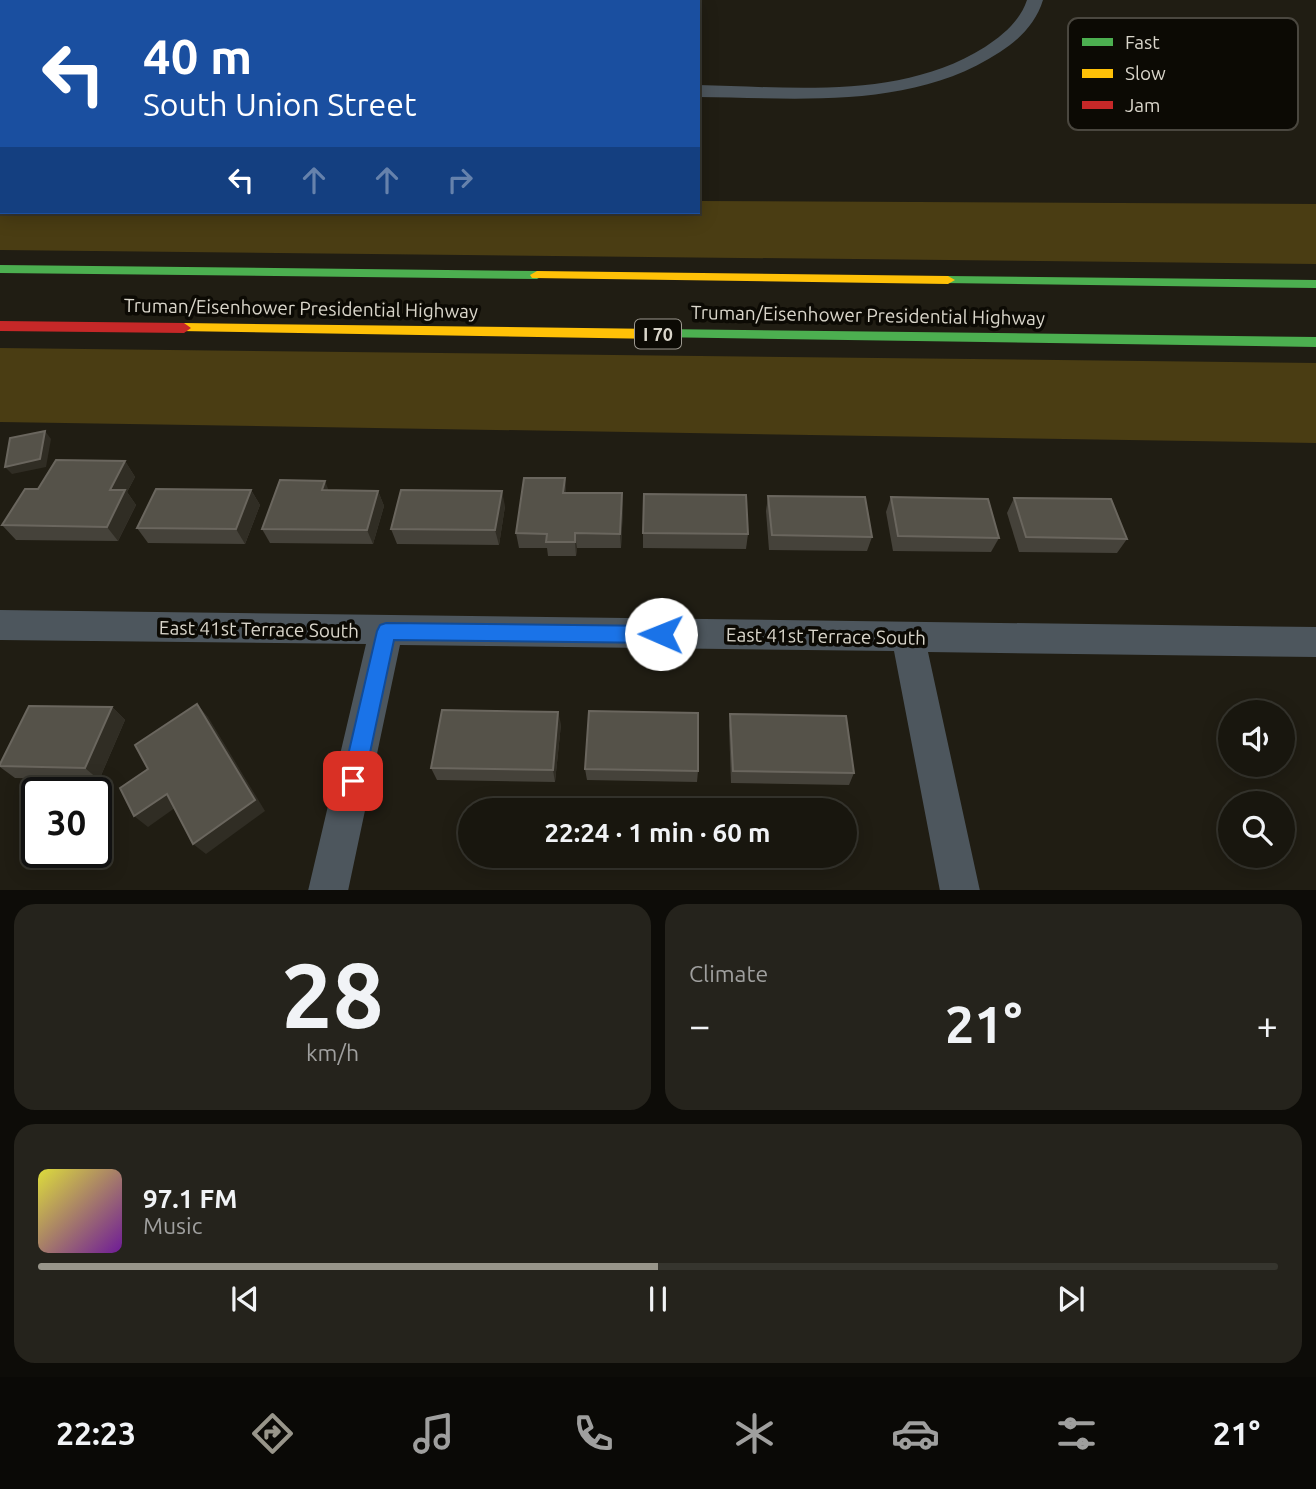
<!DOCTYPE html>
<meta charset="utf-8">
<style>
:root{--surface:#18160e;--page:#25231c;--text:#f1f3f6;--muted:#9f9f9e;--line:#36352e;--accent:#98958a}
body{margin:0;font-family:Ubuntu,sans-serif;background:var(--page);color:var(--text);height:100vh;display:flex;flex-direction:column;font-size:26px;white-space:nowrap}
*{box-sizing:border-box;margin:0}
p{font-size:23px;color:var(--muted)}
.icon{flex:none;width:38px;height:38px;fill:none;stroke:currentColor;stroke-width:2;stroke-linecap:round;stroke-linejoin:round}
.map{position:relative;height:890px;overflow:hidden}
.drawer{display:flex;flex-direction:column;gap:14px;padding:14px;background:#0d0c08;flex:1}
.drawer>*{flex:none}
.top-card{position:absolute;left:0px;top:0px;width:700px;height:214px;box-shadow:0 4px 18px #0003,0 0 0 2px var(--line);background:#1a4fa0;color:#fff;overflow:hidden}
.fabs{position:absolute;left:1218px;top:700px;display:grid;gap:14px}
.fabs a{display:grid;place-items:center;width:77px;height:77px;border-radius:50%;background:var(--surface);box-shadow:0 4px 18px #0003,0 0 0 2px var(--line);font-size:35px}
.speed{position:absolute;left:21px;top:777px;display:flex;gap:14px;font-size:35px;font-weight:700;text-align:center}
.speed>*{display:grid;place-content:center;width:91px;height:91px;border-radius:50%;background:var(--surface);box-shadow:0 4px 18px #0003,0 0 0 2px var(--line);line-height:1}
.speed .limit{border:4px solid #111;border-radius:10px;background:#fff;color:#111}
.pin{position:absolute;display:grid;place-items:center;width:60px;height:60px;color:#fff;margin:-30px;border-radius:14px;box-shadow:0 4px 10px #0006}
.me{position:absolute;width:77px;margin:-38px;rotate:271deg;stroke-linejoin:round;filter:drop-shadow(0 0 5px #0008)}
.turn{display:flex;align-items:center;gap:24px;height:147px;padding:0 28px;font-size:32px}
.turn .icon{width:91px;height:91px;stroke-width:2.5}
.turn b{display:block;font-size:49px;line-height:60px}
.lanes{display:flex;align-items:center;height:66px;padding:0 28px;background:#0003;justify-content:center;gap:35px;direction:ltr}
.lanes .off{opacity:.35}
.big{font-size:52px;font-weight:700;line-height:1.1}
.drawer .card{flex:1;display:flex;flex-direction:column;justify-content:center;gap:10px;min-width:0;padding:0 24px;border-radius:21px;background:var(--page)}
.drawer .dial{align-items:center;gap:0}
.dial b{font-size:91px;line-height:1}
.song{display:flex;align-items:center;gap:21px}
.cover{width:84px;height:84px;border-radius:10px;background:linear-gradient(135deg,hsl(60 70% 55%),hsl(280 70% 35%))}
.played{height:7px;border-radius:4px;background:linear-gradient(90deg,var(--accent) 50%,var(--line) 50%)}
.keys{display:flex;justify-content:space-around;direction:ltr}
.heat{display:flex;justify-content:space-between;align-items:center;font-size:38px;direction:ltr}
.drawer .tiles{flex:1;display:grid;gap:14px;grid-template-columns:1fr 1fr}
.card:last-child{grid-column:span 2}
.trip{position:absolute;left:458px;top:798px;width:399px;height:70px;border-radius:35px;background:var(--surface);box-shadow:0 4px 18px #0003,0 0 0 2px var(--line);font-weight:700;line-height:70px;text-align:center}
.menu{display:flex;height:112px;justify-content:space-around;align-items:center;background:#0a0906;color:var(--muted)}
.menu .icon{width:49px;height:49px}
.menu .selected{color:var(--accent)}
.menu b{font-size:32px;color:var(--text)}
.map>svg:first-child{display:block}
</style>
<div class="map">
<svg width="1316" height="891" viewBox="0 0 1316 891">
<rect width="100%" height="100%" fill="#201d13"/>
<g fill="#4a3d13">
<path d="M 0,198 L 2,212 L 698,212 L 698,201 L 1316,204 L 1316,264 L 0,250 Z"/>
<path d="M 0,348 L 1316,363 L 1316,443 L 0,422 Z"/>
</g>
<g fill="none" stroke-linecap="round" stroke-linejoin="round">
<g fill="#4d565d" fill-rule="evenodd">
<path d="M 8,0 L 25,0 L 7,2 Z"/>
<path d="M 1027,0 L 1043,0 C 1036,23 1019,40 1000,52 C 912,110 799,98 698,97 L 698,85 C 793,87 901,100 985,47 C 1003,35 1020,21 1027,0 Z"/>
<rect x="0" y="82" width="2" height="10"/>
<path d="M 0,610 L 1316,627 L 1316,657 L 928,652 L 980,891 L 940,891 L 894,651 L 400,645 L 348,891 L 308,891 L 366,644 L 0,640 Z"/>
</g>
<g fill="#4caf50" fill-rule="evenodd">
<path d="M 0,265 L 537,271 L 544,275 L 537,279 L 0,273 Z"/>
<path d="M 948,276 L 1316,280 L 1316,288 L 943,283 L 943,277 Z"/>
<path d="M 659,329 L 1316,337 L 1316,347 L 654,337 L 652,334 L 654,331 Z"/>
</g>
<g fill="#ffc107" fill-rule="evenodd">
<path d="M 537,271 L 948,276 L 955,280 L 948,284 L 532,278 L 530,275 Z"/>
<path d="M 184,323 L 659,329 L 666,334 L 659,339 L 179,331 L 177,328 Z"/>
</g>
<path fill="#c62828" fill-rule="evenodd" d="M 0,321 L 184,323 L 191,328 L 184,333 L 0,331 Z"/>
</g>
<g fill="#45423a">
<path d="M 125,461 L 135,477 L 127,492 L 136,505 L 118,541 L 16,540 L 2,525 Z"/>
<path d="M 565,478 L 566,493 L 622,493 L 623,508 L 621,548 L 577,548 L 576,556 L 548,556 L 547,548 L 519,548 L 516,533 Z"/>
<path d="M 251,490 L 260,505 L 245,544 L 148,543 L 137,528 Z"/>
<path d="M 329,490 L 378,491 L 384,506 L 373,544 L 270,543 L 262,529 Z"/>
<path d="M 768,496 L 872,537 L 867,551 L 769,550 L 766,511 Z"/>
<path d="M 891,497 L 999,538 L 991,552 L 893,551 L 886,512 Z"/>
<path d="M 1014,498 L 1127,539 L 1117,553 L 1019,552 L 1007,513 Z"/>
<path d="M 505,506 L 499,545 L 397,544 L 391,529 Z"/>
<path d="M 643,533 L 748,534 L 746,549 L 643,548 Z"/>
<path d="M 112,707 L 125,720 L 99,780 L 15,778 L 0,767 L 0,764 Z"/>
<path d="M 730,714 L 854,773 L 849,785 L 731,783 L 729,726 Z"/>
<path d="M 561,724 L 555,782 L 437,780 L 431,768 Z"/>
<path d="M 585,769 L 698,771 L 697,782 L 587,780 Z"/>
</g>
<g fill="#302d24">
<path d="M 45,431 L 51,439 L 46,467 L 12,474 L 5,467 Z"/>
<path d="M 125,461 L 135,477 L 127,492 L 136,505 L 118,541 L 107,527 L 110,490 Z"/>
<path d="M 565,478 L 566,493 L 563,493 Z"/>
<path d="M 325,481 L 331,496 L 322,490 Z"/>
<path d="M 251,490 L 260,505 L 245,544 L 236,529 Z"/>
<path d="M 378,491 L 384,506 L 373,544 L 367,530 Z"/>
<path d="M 502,491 L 505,506 L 499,545 L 495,530 Z"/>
<path d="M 622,493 L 623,508 L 621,548 L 620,534 Z"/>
<path d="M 575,533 L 577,548 L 576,556 L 575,542 Z"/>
<path d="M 197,704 L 208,717 L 265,811 L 206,854 L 193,844 Z"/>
<path d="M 112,707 L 125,720 L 99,780 L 85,768 Z"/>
<path d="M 558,712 L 561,724 L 555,782 L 553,770 Z"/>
<path d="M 167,794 L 179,805 L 148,827 L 134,816 Z"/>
</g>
<g fill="#555249" stroke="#6a665e" stroke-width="2">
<path d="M 45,431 L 40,459 L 5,467 L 10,438 Z"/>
<path d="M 56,460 L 125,461 L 110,490 L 125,490 L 107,527 L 2,525 L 25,489 L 38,489 Z"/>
<path d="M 524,478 L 565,478 L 563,493 L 622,493 L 620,534 L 575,533 L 575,542 L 546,542 L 547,534 L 516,533 Z"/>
<path d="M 280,480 L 325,481 L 322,490 L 378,491 L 367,530 L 262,529 Z"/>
<path d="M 156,489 L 251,490 L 236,529 L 137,528 Z"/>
<path d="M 401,490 L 502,491 L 495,530 L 391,529 Z"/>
<path d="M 644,494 L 746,495 L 748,534 L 643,533 Z"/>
<path d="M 768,496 L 865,497 L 872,537 L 772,535 Z"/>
<path d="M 891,497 L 988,499 L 999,538 L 898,536 Z"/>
<path d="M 1014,498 L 1111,499 L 1127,539 L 1026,537 Z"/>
<path d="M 197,704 L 255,800 L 193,844 L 167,794 L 134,816 L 120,788 L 148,769 L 135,745 Z"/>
<path d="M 29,706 L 112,707 L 85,768 L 0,766 L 0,764 Z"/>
<path d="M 442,710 L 558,712 L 553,770 L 431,768 Z"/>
<path d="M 589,711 L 698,713 L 698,771 L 585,769 Z"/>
<path d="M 730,714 L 846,716 L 854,773 L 733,771 Z"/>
</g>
<path fill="#1a73e8" stroke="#114b97" stroke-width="2" d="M 386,623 L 661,626 L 668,628 L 670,634 L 668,640 L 661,643 L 394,640 L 364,781 L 360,789 L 353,792 L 346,789 L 342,781 L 377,631 L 380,625 Z"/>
<g text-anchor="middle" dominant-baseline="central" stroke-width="7" stroke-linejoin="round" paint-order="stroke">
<rect fill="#0c0a04" stroke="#9c988f" stroke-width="2" x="635" y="319.5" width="46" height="29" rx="5"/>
<g font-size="18" font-weight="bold" fill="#d9d5ca">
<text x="658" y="334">I 70</text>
</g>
<g font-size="19" fill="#d9d5ca" stroke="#0c0a04">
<text transform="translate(301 308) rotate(1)">Truman/Eisenhower Presidential Highway</text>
<text transform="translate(868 315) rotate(1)">Truman/Eisenhower Presidential Highway</text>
<text transform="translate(259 629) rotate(1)">East 41st Terrace South</text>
<text transform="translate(826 636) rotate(1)">East 41st Terrace South</text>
</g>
</g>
<rect x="1068" y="18" width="230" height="112" rx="10" fill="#0c0a04" stroke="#4a473f" stroke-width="2"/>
<rect x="1082" y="38" width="31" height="8" fill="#4caf50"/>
<rect x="1082" y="69" width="31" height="9" fill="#ffc107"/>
<rect x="1082" y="101" width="31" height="8" fill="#c62828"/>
<g font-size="19" fill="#d9d5ca">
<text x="1125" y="49">Fast</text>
<text x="1125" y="80">Slow</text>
<text x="1125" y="112">Jam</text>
</g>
</svg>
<div class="fabs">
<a><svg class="icon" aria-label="sound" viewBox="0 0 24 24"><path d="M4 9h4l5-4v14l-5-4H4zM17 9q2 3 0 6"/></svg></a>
<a><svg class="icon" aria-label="search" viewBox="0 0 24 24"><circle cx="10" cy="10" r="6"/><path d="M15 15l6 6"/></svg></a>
</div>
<div class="speed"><div class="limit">30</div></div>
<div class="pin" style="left:353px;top:781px;background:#d93025"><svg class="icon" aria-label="arrive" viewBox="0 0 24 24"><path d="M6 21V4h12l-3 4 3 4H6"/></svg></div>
<svg class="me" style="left:661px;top:634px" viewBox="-20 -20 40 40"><circle r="19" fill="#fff"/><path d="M0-13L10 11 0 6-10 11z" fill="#1a73e8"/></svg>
<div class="trip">22:24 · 1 min · 60 m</div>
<div class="top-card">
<div class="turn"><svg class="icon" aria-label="left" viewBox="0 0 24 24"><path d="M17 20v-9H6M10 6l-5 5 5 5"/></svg><div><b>40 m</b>South Union Street</div></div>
<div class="lanes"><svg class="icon" aria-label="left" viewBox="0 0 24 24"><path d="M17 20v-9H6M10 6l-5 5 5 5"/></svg><svg class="icon off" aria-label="ahead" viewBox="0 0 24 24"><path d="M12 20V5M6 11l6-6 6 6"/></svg><svg class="icon off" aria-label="ahead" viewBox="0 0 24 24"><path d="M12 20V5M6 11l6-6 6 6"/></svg><svg class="icon off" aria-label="right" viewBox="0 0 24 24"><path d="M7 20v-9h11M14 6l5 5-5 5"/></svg></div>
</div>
</div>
<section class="drawer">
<div class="tiles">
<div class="card dial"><b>28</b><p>km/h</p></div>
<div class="card"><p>Climate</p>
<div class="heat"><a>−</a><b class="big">21°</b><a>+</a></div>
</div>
<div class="card">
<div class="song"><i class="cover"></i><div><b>97.1 FM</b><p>Music</p></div></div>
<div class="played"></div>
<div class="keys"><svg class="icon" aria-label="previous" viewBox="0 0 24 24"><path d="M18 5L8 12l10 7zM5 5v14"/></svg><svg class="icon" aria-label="pause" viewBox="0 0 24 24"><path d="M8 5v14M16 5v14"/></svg><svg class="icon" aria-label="next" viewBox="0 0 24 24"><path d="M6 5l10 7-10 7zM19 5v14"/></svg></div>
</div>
</div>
</section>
<nav class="menu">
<b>22:23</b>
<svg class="icon selected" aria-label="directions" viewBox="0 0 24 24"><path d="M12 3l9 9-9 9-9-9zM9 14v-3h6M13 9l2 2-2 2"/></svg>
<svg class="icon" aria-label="music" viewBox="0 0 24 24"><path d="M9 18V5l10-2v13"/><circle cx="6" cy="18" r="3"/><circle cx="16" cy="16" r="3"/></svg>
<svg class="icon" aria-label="phone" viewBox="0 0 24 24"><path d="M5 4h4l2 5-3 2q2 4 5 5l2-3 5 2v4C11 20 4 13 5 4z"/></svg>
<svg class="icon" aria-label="climate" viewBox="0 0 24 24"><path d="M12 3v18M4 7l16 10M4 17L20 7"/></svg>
<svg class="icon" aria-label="car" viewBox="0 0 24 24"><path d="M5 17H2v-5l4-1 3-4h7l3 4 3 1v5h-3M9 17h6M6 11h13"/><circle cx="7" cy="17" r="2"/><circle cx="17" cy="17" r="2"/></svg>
<svg class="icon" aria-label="filters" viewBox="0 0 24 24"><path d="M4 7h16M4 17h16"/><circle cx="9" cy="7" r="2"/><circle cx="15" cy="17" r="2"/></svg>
<b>21°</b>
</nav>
